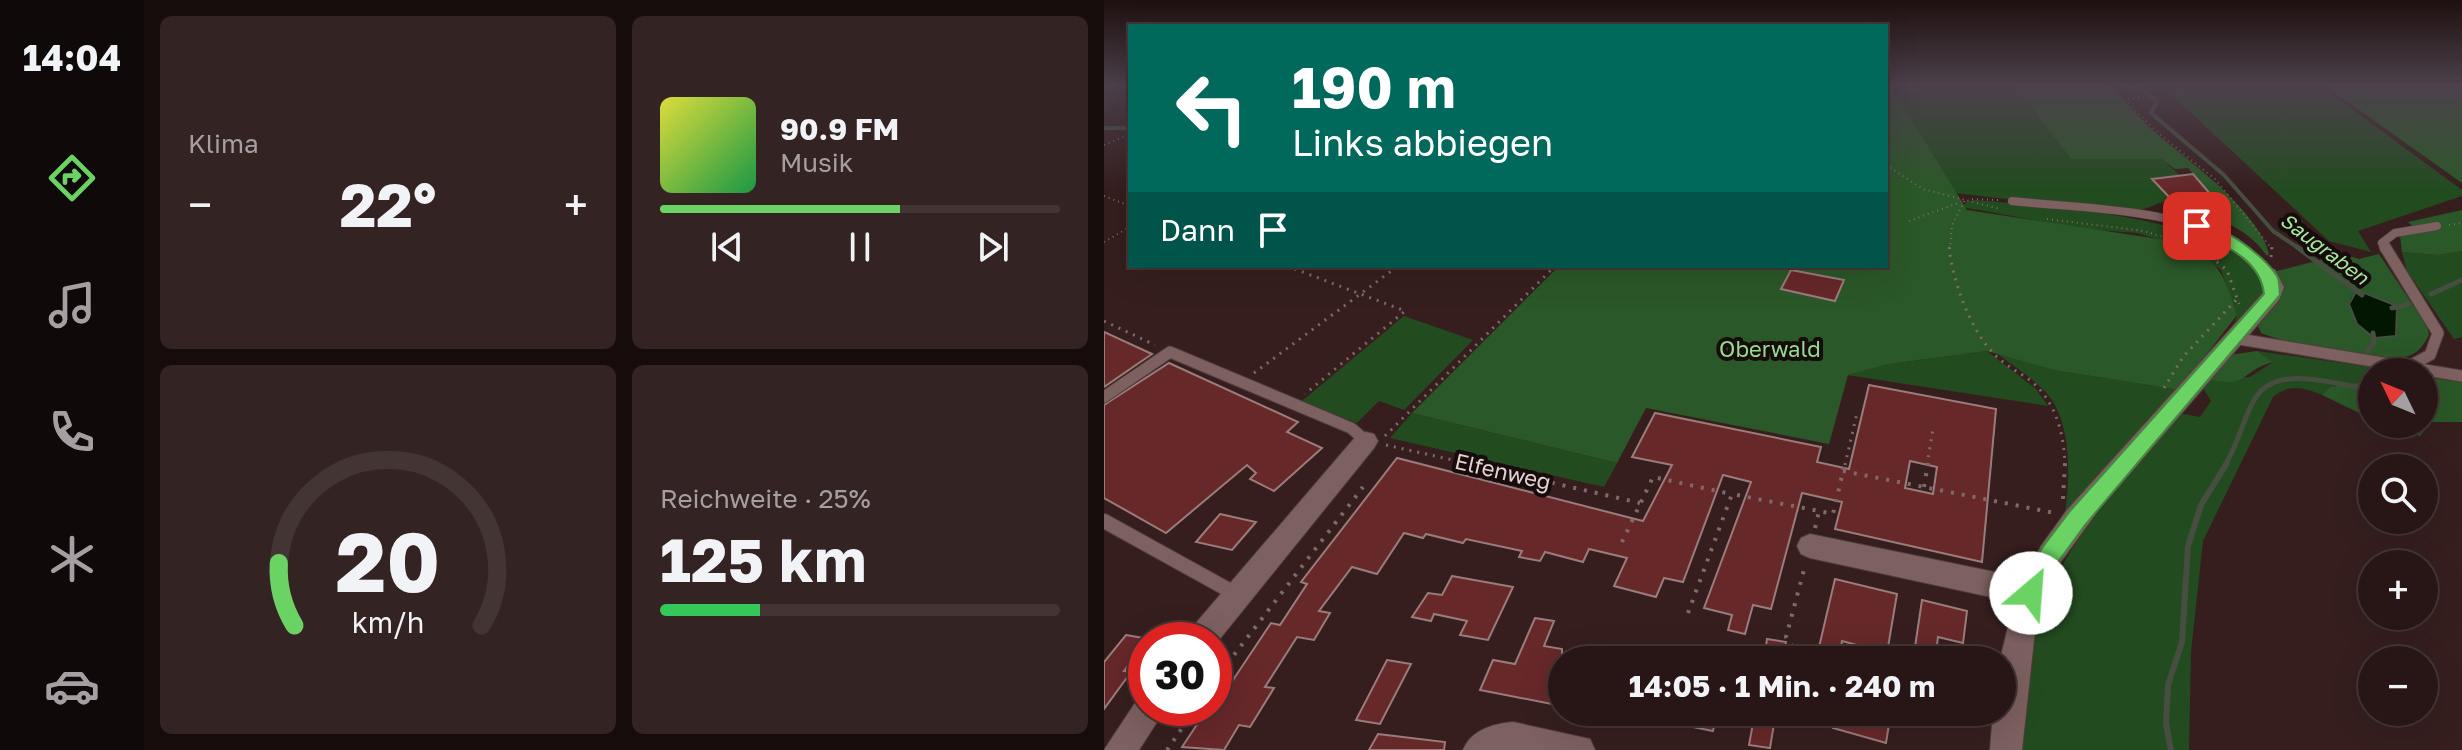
<!DOCTYPE html>
<html lang="de">
<meta charset="utf-8">
<style>
:root{--surface:#281616;--page:#342323;--text:#f1f3f6;--muted:#a59fa1;--line:#443535;--accent:#6ad363}
body{margin:0;font-family:"Golos Text",sans-serif;background:var(--page);color:var(--text);height:100vh;display:flex;flex-direction:column;font-size:30px;white-space:nowrap}
*{box-sizing:border-box;margin:0}
p{font-size:26px;color:var(--muted)}
.icon{flex:none;width:44px;height:44px;fill:none;stroke:currentColor;stroke-width:2;stroke-linecap:round;stroke-linejoin:round}
.map{position:relative;flex:1;overflow:hidden}
.details{display:flex;flex-direction:column;gap:16px;padding:16px;background:#160c0c;width:960px}
.details>*{flex:none}
.hud{position:absolute;left:24px;top:24px;width:760px;height:244px;border-radius:0px;box-shadow:0 8px 32px #0002,0 0 0 2px var(--line);background:#00695c;color:#fff;overflow:hidden}
.needle{width:52px;rotate:313deg}
.controls{position:absolute;left:1254px;top:358px;display:grid;gap:16px}
.controls a{display:grid;place-items:center;width:80px;height:80px;border-radius:50%;background:var(--surface);box-shadow:0 8px 32px #0002,0 0 0 2px var(--line);font-size:40px}
.speed{position:absolute;left:24px;top:622px;display:flex;gap:16px;font-size:40px;font-weight:700;text-align:center}
.speed>*{display:grid;place-content:center;width:104px;height:104px;border-radius:50%;background:var(--surface);box-shadow:0 8px 32px #0002,0 0 0 2px var(--line);line-height:1}
.speed .limit{border:12px solid #d22;background:#fff;color:#111}
.pin{position:absolute;display:grid;place-items:center;width:68px;height:68px;color:#fff;margin:-34px;border-radius:16px;box-shadow:0 4px 12px #0006}
.me{position:absolute;width:88px;margin:-44px;rotate:27deg;stroke-linejoin:round;filter:drop-shadow(0 0 6px #0008)}
.turn{display:flex;align-items:center;gap:28px;height:168px;padding:0 32px;font-size:36px}
.turn .icon{width:104px;height:104px;stroke-width:2.5}
.turn b{display:block;font-size:56px;line-height:68px}
.then{display:flex;align-items:center;height:76px;padding:0 32px;background:#0003;gap:16px;font-size:30px}
.big{font-size:60px;font-weight:700;line-height:1.1}
.details .card{flex:1;display:flex;flex-direction:column;justify-content:center;gap:12px;min-width:0;padding:0 28px;border-radius:12px;background:var(--page)}
.details .dial{align-items:center;gap:0}
.dial svg{height:208px;overflow:visible;fill:none;stroke:var(--line);stroke-width:7;stroke-linecap:round;text-anchor:middle}
.dial text{fill:var(--text);stroke:none}
.song{display:flex;align-items:center;gap:24px}
.cover{width:96px;height:96px;border-radius:12px;background:linear-gradient(135deg,hsl(60 70% 55%),hsl(140 70% 35%))}
.played{height:8px;border-radius:4px;background:linear-gradient(90deg,var(--accent) 60%,var(--line) 60%)}
.keys{display:flex;justify-content:space-around;direction:ltr}
.heat{display:flex;justify-content:space-between;align-items:center;font-size:44px;direction:ltr}
.charge{height:12px;border-radius:6px;background:linear-gradient(90deg,#34c759 25%,var(--line) 0)}
.details .tiles{flex:1;display:grid;gap:16px;grid-template-columns:repeat(2,1fr)}
.trip{position:absolute;left:444px;top:646px;width:468px;height:80px;border-radius:40px;background:var(--surface);box-shadow:0 8px 32px #0002,0 0 0 2px var(--line);font-weight:700;line-height:80px;text-align:center}
main{display:flex;flex:1;min-height:0}
.tab-bar{display:flex;flex-direction:column;width:144px;justify-content:space-around;align-items:center;background:#100909;color:var(--muted)}
.tab-bar .icon{width:56px;height:56px}
.tab-bar .on{color:var(--accent)}
.tab-bar b{font-size:36px;color:var(--text)}
.map>svg:first-child{display:block}
</style>
<main>
<nav class="tab-bar">
<b>14:04</b>
<svg class="icon on" aria-label="directions" viewBox="0 0 24 24"><path d="M12 3l9 9-9 9-9-9zM9 14v-3h6M13 9l2 2-2 2"/></svg>
<svg class="icon" aria-label="music" viewBox="0 0 24 24"><path d="M9 18V5l10-2v13"/><circle cx="6" cy="18" r="3"/><circle cx="16" cy="16" r="3"/></svg>
<svg class="icon" aria-label="phone" viewBox="0 0 24 24"><path d="M5 4h4l2 5-3 2q2 4 5 5l2-3 5 2v4C11 20 4 13 5 4z"/></svg>
<svg class="icon" aria-label="climate" viewBox="0 0 24 24"><path d="M12 3v18M4 7l16 10M4 17L20 7"/></svg>
<svg class="icon" aria-label="car" viewBox="0 0 24 24"><path d="M5 17H2v-5l4-1 3-4h7l3 4 3 1v5h-3M9 17h6M6 11h13"/><circle cx="7" cy="17" r="2"/><circle cx="17" cy="17" r="2"/></svg>
</nav>
<section class="details">
<div class="tiles">
<div class="card"><p>Klima</p>
<div class="heat"><a>−</a><b class="big">22°</b><a>+</a></div>
</div>
<div class="card">
<div class="song"><i class="cover"></i><div><b>90.9 FM</b><p>Musik</p></div></div>
<div class="played"></div>
<div class="keys"><svg class="icon" aria-label="previous" viewBox="0 0 24 24"><path d="M18 5L8 12l10 7zM5 5v14"/></svg><svg class="icon" aria-label="pause" viewBox="0 0 24 24"><path d="M8 5v14M16 5v14"/></svg><svg class="icon" aria-label="next" viewBox="0 0 24 24"><path d="M6 5l10 7-10 7zM19 5v14"/></svg></div>
</div>
<div class="card dial"><svg viewBox="0 0 100 80">
<path d="M14 69A42 42 0 1 1 86 69"/>
<path d="M14 69A42 42 0 0 1 8 45" stroke="#6ad363"/>
<text x="50" y="56" font-size="32" font-weight="700">20</text>
<text x="50" y="72" font-size="11">km/h</text>
</svg></div>
<div class="card"><p>Reichweite · 25%</p><b class="big">125 km</b><div class="charge"></div></div>
</div>
</section>
<div class="map">
<svg width="1358" height="750" viewBox="0 0 1358 750">
<rect width="100%" height="100%" fill="#361e1e"/>
<g fill="#234b20">
<path d="M 786,85 L 910,85 L 967,159 L 1057,159 L 1076,175 L 1049,179 L 1067,199 L 1029,213 L 850,193 Z"/>
<path d="M 1057,85 L 1215,85 L 1358,190 L 1358,196 L 1254,231 L 1267,252 L 1225,241 Z"/>
<path d="M 872,200 C 937,206 1136,216 1162,287 L 1159,295 L 1130,323 L 1133,315 L 1117,270 L 1087,249 L 1033,233 L 980,229 L 858,207 L 864,201 Z"/>
<path d="M 1358,251 L 1358,337 L 1350,339 L 1303,271 L 1298,252 L 1334,255 Z"/>
<path d="M 300,316 L 369,340 L 300,410 L 275,401 L 253,423 L 198,401 Z"/>
<path d="M 883,351 L 932,389 L 944,406 L 743,375 L 785,364 Z"/>
<path d="M 1153,351 L 1266,367 L 1259,382 L 1226,387 L 1218,395 C 1200,388 1185,383 1169,397 L 1099,541 L 1087,652 L 1085,750 L 917,750 C 921,711 921,666 932,627 C 956,542 1023,482 1074,413 L 1096,417 L 1107,401 L 1097,385 L 1102,378 L 1146,377 L 1169,362 Z"/>
<path d="M 891,352 L 950,370 L 1075,390 L 1045,418 L 961,513 C 966,478 968,426 945,396 C 930,378 909,366 891,352 Z"/>
<path d="M 308,413 L 513,463 L 500,487 L 286,438 Z"/>
</g>
<g fill="#2b5828" fill-rule="evenodd">
<path d="M 782,85 L 786,85 L 863,210 L 1061,240 C 1113,257 1117,265 1133,315 L 1075,390 L 950,370 L 883,351 L 785,364 L 744,375 L 725,444 L 542,408 L 513,463 L 308,413 L 455,266 L 782,266 Z"/>
<path d="M 910,85 L 1006,85 C 1021,101 1036,119 1053,134 C 1086,162 1154,210 1165,254 L 1163,256 C 1143,225 1098,211 1064,202 L 1067,199 L 1113,203 L 1084,168 L 1071,169 L 1057,159 L 967,159 Z"/>
<path d="M 1220,85 L 1358,85 L 1358,183 Z"/>
<path d="M 1358,210 L 1358,251 L 1334,255 L 1298,252 L 1295,228 L 1308,226 L 1304,222 Z"/>
<path d="M 1239,254 L 1255,259 L 1275,254 L 1323,326 L 1325,335 C 1320,344 1315,353 1304,356 C 1282,363 1179,343 1157,333 L 1154,326 L 1176,300 L 1169,272 ZM 1253,291 L 1293,307 L 1292,336 L 1276,336 L 1246,299 Z"/>
<path d="M 1153,351 L 1169,362 C 1137,370 1143,391 1102,378 L 1125,355 Z"/>
<path d="M 1266,367 L 1293,372 L 1268,372 L 1268,419 L 1218,395 L 1226,387 L 1259,382 Z"/>
<path d="M 1320,377 L 1358,382 L 1358,422 L 1327,422 L 1316,436 L 1280,424 L 1320,424 Z"/>
</g>
<path fill="#021601" stroke="#464e3f" stroke-width="2" d="M 1253,290 L 1293,306 L 1292,336 L 1270,338 L 1253,324 L 1245,304 Z"/>
<g fill="none" stroke-linecap="round" stroke-linejoin="round">
<g stroke="#464e3f" stroke-width="4">
<path d="M 1018,85 L 1044,93 L 1053,102 L 1047,113 L 1120,175 L 1169,231 L 1196,249"/>
<path d="M 0,128 L 26,128"/>
</g>
<g stroke="#464e3f" stroke-width="5">
<path d="M 1193,247 L 1258,295"/>
<path d="M 1327,294 L 1358,280"/>
<path d="M 1288,308 L 1304,304"/>
<path d="M 1263,351 L 1270,343 L 1269,333"/>
<path d="M 1121,465 C 1134,445 1138,422 1149,402 C 1169,363 1225,383 1259,388 L 1268,385"/>
</g>
<path stroke="#464e3f" stroke-width="6" d="M 1067,750 L 1062,724 L 1064,685 L 1078,642 L 1084,546 L 1097,505 L 1123,463"/>
</g>
<g fill="#67282a" stroke="#9a7c7b" stroke-width="2" fill-rule="evenodd">
<path d="M 1089,174 L 1114,203 L 1067,199 L 1048,179 Z"/>
<path d="M 687,270 L 740,280 L 731,301 L 677,289 Z"/>
<path d="M 0,332 L 48,354 L 0,387 Z"/>
<path d="M 65,363 L 194,422 L 183,432 L 218,448 L 170,491 L 146,479 L 152,473 L 143,465 L 62,533 L 0,498 L 0,405 Z"/>
<path d="M 765,385 L 892,409 L 878,562 L 731,529 L 738,502 L 698,493 L 667,609 L 649,605 L 641,634 L 624,630 L 628,615 L 600,608 L 647,482 L 619,475 L 579,582 L 560,578 L 552,597 L 510,586 L 523,558 L 485,549 L 479,562 L 441,552 L 436,561 L 415,557 L 418,551 L 362,539 L 359,543 L 322,534 L 319,538 L 300,533 L 273,574 L 248,567 L 215,611 L 226,613 L 210,640 L 193,637 L 161,687 L 170,688 L 146,727 L 135,725 L 120,750 L 78,747 L 104,708 L 110,708 L 111,697 L 117,698 L 167,623 L 176,625 L 203,584 L 197,582 L 293,458 L 539,521 L 568,465 L 528,457 L 551,413 L 717,447 L 713,462 L 745,469 ZM 806,461 L 833,467 L 829,494 L 801,488 Z"/>
<path d="M 116,514 L 152,522 L 128,550 L 92,542 Z"/>
<path d="M 348,576 L 409,587 L 384,640 L 356,635 L 363,621 L 330,614 L 327,621 L 308,617 L 324,593 L 338,595 Z"/>
<path d="M 731,579 L 793,594 L 783,653 L 738,641 L 735,660 L 712,660 Z"/>
<path d="M 818,600 L 863,611 L 859,643 L 834,637 L 831,660 L 809,660 Z"/>
<path d="M 431,618 L 450,621 L 440,646 L 458,649 L 458,706 L 376,690 L 389,660 L 411,664 Z"/>
<path d="M 22,635 L 45,639 L 20,671 L 27,672 L 0,709 L 0,662 Z"/>
<path d="M 663,639 L 682,642 L 679,660 L 660,660 Z"/>
<path d="M 283,660 L 307,664 L 276,724 L 252,720 Z"/>
<path d="M 550,712 L 613,712 L 609,731 L 549,719 Z"/>
<path d="M 651,712 L 672,712 L 666,748 L 645,745 Z"/>
<path d="M 732,712 L 787,712 L 782,743 L 729,728 Z"/>
<path d="M 274,734 L 341,742 L 340,750 L 265,750 Z"/>
</g>
<g fill="none" stroke-linecap="round" stroke-linejoin="round">
<g stroke="#503d3c" stroke-width="9">
<g id="service-far2">
<path d="M 908,201 C 979,209 1078,207 1137,249"/>
<path d="M 1282,249 L 1278,243 L 1291,233 L 1333,226"/>
</g>
</g>
<g stroke="#503d3c" stroke-width="13">
<g id="service-far1">
<path d="M 1134,247 L 1164,274"/>
<path d="M 1281,247 L 1334,333 L 1326,355 L 1305,366"/>
<path d="M 1129,338 L 1358,376"/>
<path d="M 0,397 L 66,352 L 247,428 L 262,441"/>
</g>
</g>
<g stroke="#503d3c" stroke-width="16">
<path id="service" d="M 0,521 L 132,594"/>
</g>
<g stroke="#503d3c" stroke-width="2">
<g id="minor">
<path d="M 1164,268 L 1171,270 L 1180,287 L 1175,300 L 996,508 L 956,563 L 941,593 L 931,631 L 918,750 L 886,750 L 889,712 L 898,712 L 896,660 L 910,602 L 706,558 L 697,554 L 693,546 L 697,538 L 706,534 L 920,578 L 937,546 L 963,510 L 1159,293 L 1160,287 L 1154,274 Z"/>
<path d="M 262,432 L 270,434 L 274,441 L 270,448 L 110,646 L 110,640 L 81,640 L 86,630 L 254,434 Z"/>
<path d="M 42,694 L 42,708 L 62,708 L 35,750 L 0,750 L 35,697 Z"/>
<path d="M 409,722 L 486,739 L 491,750 L 359,750 C 367,730 388,724 409,722 Z"/>
</g>
</g>
<g stroke="#7f6a69" stroke-width="2" stroke-dasharray="1 4" stroke-linecap="butt">
<path d="M 1007,85 L 1054,133 L 1111,179 L 1168,249"/>
<path d="M 922,96 L 1010,88"/>
<path d="M 1024,99 L 1084,94"/>
<path d="M 0,145 L 26,134"/>
<path d="M 782,165 L 819,189 L 896,209"/>
<path d="M 0,196 L 26,206"/>
<path d="M 868,199 L 896,200"/>
<path d="M 943,219 L 1040,231 L 1098,249"/>
<path d="M 805,221 L 857,202"/>
<path d="M 1345,225 L 1358,223"/>
<path d="M 0,242 L 26,227"/>
<path d="M 846,249 L 848,225 L 862,198"/>
</g>
<g stroke="#7f6a69" stroke-width="3" stroke-dasharray="2 6" stroke-linecap="butt">
<path d="M 845,247 C 849,282 866,330 891,355 C 902,366 915,372 927,381 C 952,402 960,434 961,465"/>
<path d="M 1094,247 L 1123,270 L 1135,304"/>
<path d="M 1167,257 L 1168,247"/>
<path d="M 183,266 L 301,311 L 201,394"/>
<path d="M 0,321 L 51,345"/>
<path d="M 150,373 L 294,266"/>
<path d="M 1060,388 L 1079,357 L 1133,299"/>
<path d="M 281,436 L 451,266"/>
<path d="M 282,445 L 371,465"/>
<path d="M 741,465 L 753,413"/>
<path d="M 823,465 L 829,429"/>
</g>
<g stroke="#7f6a69" stroke-width="4" stroke-dasharray="3 8" stroke-linecap="butt">
<path d="M 362,463 L 536,503"/>
<path d="M 739,471 L 951,513"/>
<path d="M 820,487 L 824,463"/>
<path d="M 959,499 L 961,463"/>
<path d="M 711,528 L 715,511 L 729,514 L 741,463"/>
<path d="M 518,542 L 549,477 L 627,494"/>
<path d="M 584,613 L 628,494 L 715,511"/>
<path d="M 695,656 L 682,637 L 701,566"/>
<path d="M 110,681 L 259,487"/>
<path d="M 63,750 L 92,708"/>
</g>
<use href="#service-far2" stroke="#7d6060" stroke-width="8"/>
<use href="#service-far1" stroke="#7d6060" stroke-width="11"/>
<use href="#service" stroke="#7d6060" stroke-width="14"/>
<use href="#minor" fill="#7d6060" fill-rule="evenodd"/>
</g>
<linearGradient id="sky" x2="0" y2="1"><stop stop-color="#1e1010"/><stop offset="0.45" stop-color="#4c414c"/><stop offset="1" stop-color="#4c414c" stop-opacity="0"/></linearGradient>
<rect width="1358" height="190" fill="url(#sky)"/>
<path fill="#6ad363" stroke="#458940" stroke-width="2" d="M 1088,223 C 1112,219 1160,255 1173,276 C 1176,281 1175,289 1176,295 L 981,525 L 954,562 L 935,601 L 927,604 L 919,601 L 915,593 L 938,548 L 966,511 L 1160,294 C 1156,257 1116,244 1088,229 Z"/>
<g text-anchor="middle" dominant-baseline="central" stroke-width="8" stroke-linejoin="round" paint-order="stroke">
<g font-size="20" font-style="italic" fill="#a4e89e" stroke="#160c0c">
<text transform="translate(1221 248) rotate(37)">Saugraben</text>
</g>
<g font-size="22" fill="#97db91" stroke="#160c0c">
<text x="666" y="348">Oberwald</text>
</g>
<g font-size="22" fill="#e3d2d1" stroke="#160c0c">
<text transform="translate(399 471) rotate(13)">Elfenweg</text>
</g>
</g>
</svg>
<div class="controls">
<a><svg class="needle" viewBox="-14 -14 28 28"><path d="M0-13l5 13h-10z" fill="#e53935"/><path d="M0 13l5-13h-10z" fill="#a59fa1"/></svg></a>
<a><svg class="icon" aria-label="search" viewBox="0 0 24 24"><circle cx="10" cy="10" r="6"/><path d="M15 15l6 6"/></svg></a>
<a>+</a>
<a>−</a>
</div>
<div class="speed"><div class="limit">30</div></div>
<div class="pin" style="left:1093px;top:226px;background:#d93025"><svg class="icon" aria-label="arrive" viewBox="0 0 24 24"><path d="M6 21V4h12l-3 4 3 4H6"/></svg></div>
<svg class="me" style="left:927px;top:593px" viewBox="-20 -20 40 40"><circle r="19" fill="#fff"/><path d="M0-13L10 11 0 6-10 11z" fill="#6ad363"/></svg>
<div class="trip">14:05 · 1 Min. · 240 m</div>
<div class="hud">
<div class="turn"><svg class="icon" aria-label="left" viewBox="0 0 24 24"><path d="M17 20v-9H6M10 6l-5 5 5 5"/></svg><div><b>190 m</b>Links abbiegen</div></div>
<div class="then">Dann<svg class="icon" aria-label="arrive" viewBox="0 0 24 24"><path d="M6 21V4h12l-3 4 3 4H6"/></svg></div>
</div>
</div>
</main>
